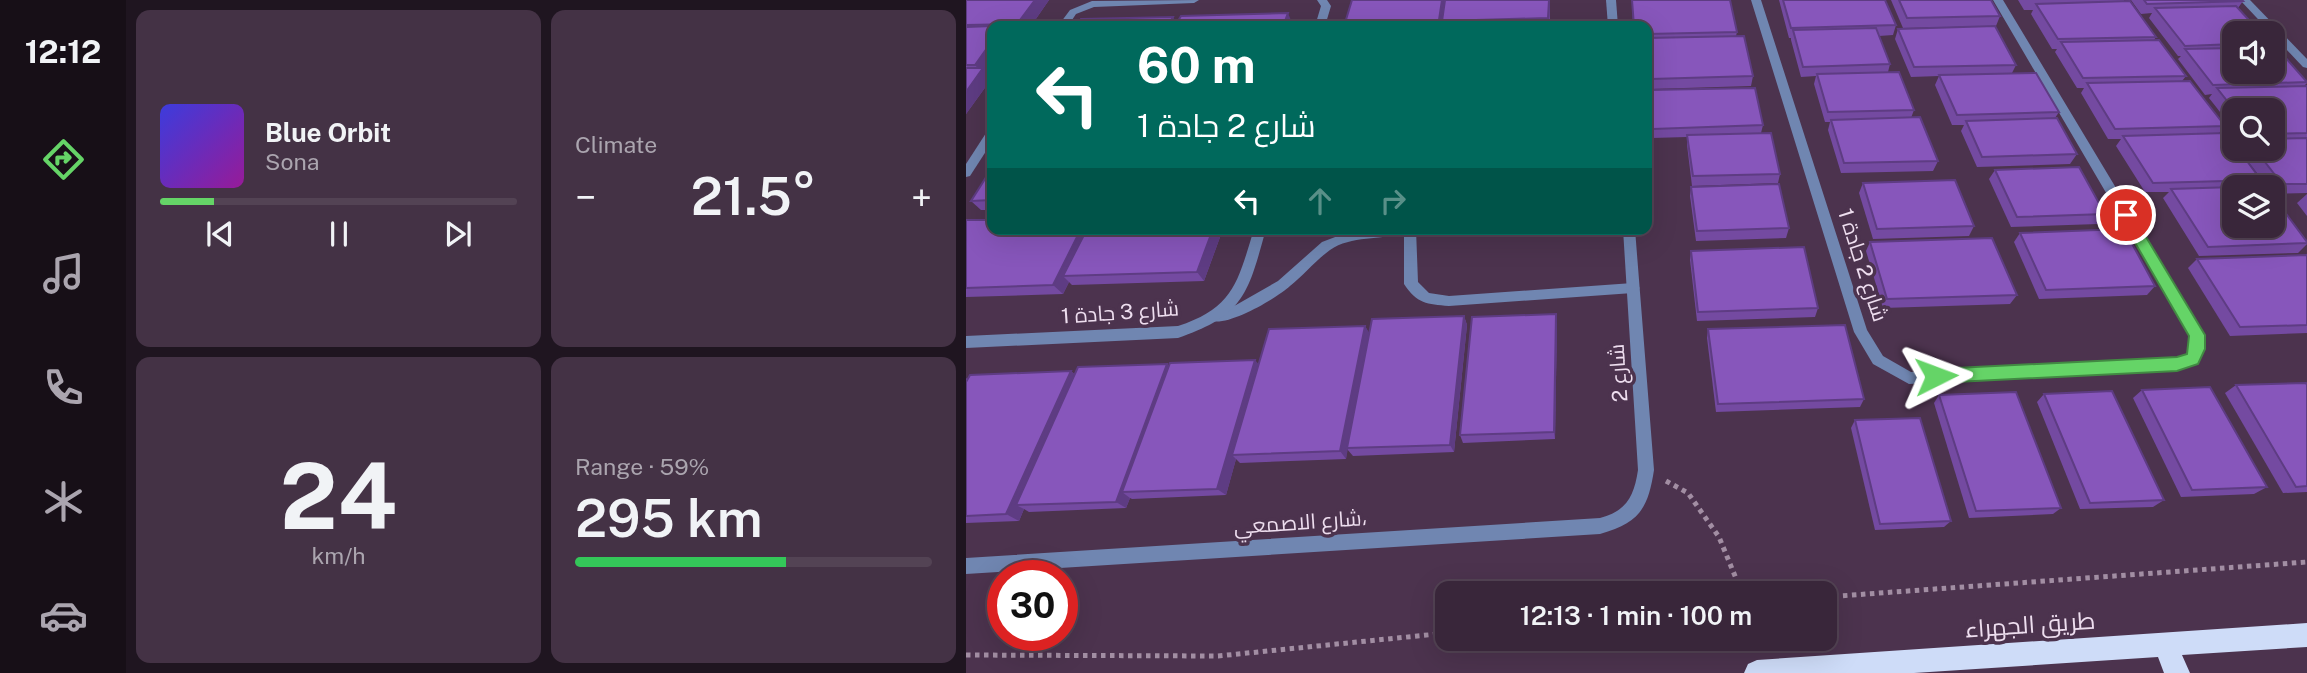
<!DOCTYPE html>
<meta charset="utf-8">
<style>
:root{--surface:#39263a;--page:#443245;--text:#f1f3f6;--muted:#aba5af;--line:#534354;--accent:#65d467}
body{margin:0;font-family:"Public Sans",Cairo,sans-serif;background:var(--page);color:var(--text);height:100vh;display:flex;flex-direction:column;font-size:26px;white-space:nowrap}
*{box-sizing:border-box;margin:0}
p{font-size:23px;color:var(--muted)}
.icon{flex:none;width:38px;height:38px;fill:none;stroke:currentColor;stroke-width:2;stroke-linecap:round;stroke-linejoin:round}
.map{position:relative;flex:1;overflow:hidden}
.details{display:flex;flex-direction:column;gap:10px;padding:10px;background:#1f1520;width:840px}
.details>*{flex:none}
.top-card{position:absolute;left:21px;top:21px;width:665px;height:214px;border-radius:14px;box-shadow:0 7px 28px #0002,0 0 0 2px var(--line);background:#00695c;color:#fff;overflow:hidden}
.fabs{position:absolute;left:1256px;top:21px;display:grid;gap:14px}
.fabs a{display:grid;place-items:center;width:63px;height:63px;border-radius:14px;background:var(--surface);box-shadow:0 7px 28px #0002,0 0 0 2px var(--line);font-size:35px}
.speed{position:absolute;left:21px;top:560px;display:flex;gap:14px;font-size:35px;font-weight:700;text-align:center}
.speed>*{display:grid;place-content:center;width:91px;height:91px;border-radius:50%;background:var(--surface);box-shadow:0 7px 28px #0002,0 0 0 2px var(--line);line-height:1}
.speed .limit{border:10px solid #d22;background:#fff;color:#111}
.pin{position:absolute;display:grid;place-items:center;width:60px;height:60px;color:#fff;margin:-30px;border:4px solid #fff;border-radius:50%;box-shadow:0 2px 7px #0007}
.me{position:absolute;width:77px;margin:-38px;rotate:87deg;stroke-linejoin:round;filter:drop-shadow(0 0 5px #0008)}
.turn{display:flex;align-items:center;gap:24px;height:147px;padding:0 35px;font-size:32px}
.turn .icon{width:91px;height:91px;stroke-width:2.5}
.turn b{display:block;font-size:49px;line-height:60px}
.lanes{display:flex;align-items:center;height:66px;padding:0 35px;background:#0003;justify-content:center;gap:35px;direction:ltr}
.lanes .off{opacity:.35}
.big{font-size:52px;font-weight:600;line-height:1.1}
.details .card{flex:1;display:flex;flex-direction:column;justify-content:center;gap:10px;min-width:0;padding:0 24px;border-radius:14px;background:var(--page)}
.details .dial{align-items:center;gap:0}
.dial b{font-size:91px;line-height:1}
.song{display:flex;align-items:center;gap:21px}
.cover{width:84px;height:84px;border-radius:10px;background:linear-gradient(135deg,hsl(240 70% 55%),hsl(300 70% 35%))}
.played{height:7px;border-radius:4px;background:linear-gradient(90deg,var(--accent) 15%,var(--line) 15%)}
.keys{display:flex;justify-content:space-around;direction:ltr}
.heat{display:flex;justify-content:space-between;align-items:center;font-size:38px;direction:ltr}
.charge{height:10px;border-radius:5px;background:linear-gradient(90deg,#34c759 59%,var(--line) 0)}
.details .tiles{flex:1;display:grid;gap:10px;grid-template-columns:repeat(2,1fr)}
.trip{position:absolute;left:469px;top:581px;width:402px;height:70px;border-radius:14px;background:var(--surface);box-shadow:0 7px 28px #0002,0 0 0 2px var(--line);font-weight:600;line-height:70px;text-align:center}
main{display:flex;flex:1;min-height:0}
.tab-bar{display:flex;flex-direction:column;width:126px;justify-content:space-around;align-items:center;background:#170f17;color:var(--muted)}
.tab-bar .icon{width:49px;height:49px}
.tab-bar .current{color:var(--accent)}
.tab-bar b{font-size:32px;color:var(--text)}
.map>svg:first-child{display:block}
</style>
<main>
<nav class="tab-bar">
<b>12:12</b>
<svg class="icon current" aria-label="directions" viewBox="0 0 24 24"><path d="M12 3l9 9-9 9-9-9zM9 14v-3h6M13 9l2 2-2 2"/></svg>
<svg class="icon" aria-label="music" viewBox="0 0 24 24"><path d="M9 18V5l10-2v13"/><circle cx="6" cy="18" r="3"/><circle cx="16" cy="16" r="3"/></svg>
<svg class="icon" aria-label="phone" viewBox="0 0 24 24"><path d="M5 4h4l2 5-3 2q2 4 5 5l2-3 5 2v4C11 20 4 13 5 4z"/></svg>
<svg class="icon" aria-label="climate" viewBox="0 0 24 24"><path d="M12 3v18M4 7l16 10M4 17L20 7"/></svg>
<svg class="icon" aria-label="car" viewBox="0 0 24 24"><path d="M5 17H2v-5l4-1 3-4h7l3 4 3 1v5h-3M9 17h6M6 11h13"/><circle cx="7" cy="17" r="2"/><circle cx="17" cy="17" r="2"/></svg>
</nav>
<section class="details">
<div class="tiles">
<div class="card">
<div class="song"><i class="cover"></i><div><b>Blue Orbit</b><p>Sona</p></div></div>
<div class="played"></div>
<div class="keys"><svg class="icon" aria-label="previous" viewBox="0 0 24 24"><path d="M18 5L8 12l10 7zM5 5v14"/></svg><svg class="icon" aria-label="pause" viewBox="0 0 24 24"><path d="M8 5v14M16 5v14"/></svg><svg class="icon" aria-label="next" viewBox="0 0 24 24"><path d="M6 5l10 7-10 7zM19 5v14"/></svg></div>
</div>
<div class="card"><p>Climate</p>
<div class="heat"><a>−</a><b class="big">21.5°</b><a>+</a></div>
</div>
<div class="card dial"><b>24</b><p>km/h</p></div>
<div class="card"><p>Range · 59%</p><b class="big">295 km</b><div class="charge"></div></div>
</div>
</section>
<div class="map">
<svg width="1341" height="673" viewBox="0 0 1341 673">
<rect width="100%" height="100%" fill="#4c334e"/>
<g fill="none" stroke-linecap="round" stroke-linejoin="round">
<g stroke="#a28ea3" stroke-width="5" stroke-dasharray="4.5 4.5" stroke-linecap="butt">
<path d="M 700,481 L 722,493 L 753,537 L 776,593"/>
<path d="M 859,597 L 1341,562"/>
<path d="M 0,655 L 252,656 L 481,633"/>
</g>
<path fill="#7086b1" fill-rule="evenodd" d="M 399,229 L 450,229 L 452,282 L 463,293 L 483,296 L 667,283 L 674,288 L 667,293 L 483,306 C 461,304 451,304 438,284 L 438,232 C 415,241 385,235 364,250 C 350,260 338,275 324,286 C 311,298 263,326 246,321 L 244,317 L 246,313 L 270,305 L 312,281 L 356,242 L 385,231 Z"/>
<g fill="#7086b1" fill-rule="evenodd">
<path d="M 233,0 L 228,3 L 128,7 L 110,14 L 102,26 L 92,26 L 104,10 L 126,1 Z"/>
<path d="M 351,0 L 361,0 L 365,6 L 359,26 L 349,26 L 355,6 Z"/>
<path d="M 785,0 L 795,0 L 901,330 L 917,356 L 945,372 L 1211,358 L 1221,355 L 1224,349 L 1224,336 L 1027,0 L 1037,0 L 1236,331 L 1238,349 L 1231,363 L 1211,370 L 943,384 L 907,364 L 888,332 Z"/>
<path d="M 1274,0 L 1284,0 L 1341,59 L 1341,68 L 1337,67 Z"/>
<path d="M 26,129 L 26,142 L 4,176 L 0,177 L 0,164 L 22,130 Z"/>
<path d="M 288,229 L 300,229 C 282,293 279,315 212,338 L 0,348 L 0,336 L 212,326 C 268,308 272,281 288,229 Z"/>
</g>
<g fill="#7086b1" fill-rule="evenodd">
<path d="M 640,0 L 650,0 L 652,26 L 642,26 Z"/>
<path d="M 657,229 L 669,229 L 688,470 C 682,509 673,523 634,534 L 0,574 L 0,558 L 634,518 C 661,511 668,496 672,470 Z"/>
</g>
<path fill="#cedcf8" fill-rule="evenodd" d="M 1341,623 L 1341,647 L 1216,655 L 1224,673 L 1198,673 L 1192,657 L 948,673 L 778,673 L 782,664 L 791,660 Z"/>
</g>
<g fill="#744aa1">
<path d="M 0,0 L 83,0 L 65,26 L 26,26 L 20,71 L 26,78 L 0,114 Z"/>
<path d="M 584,0 L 584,21 L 585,26 L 380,26 L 379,23 Z"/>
<path d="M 666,0 L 771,32 L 770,36 L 787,76 L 785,86 L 685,89 L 681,48 L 681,26 L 667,26 Z"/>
<path d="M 813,0 L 919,0 L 930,25 L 927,35 L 913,36 L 924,64 L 922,72 L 948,110 L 945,118 L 972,161 L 967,171 L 875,173 L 862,130 L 864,122 L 859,122 L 848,84 L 850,76 L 835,77 L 825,40 L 825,38 L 823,38 Z"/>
<path d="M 925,0 L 1025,0 L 1034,16 L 1030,26 L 937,28 Z"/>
<path d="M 1052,0 L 1158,0 L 1158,2 L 1190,37 L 1188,40 L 1220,76 L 1216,81 L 1259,126 L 1253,133 L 1295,180 L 1288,186 L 1341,242 L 1341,244 L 1332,253 L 1233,256 L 1197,198 L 1203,192 L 1179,192 L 1150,146 L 1155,139 L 1142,139 L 1115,93 L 1118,88 L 1111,88 L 1089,52 L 1091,49 L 1086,49 L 1065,14 L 1067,10 L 1058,10 Z"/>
<path d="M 1165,0 L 1276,0 L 1277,1 L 1272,8 L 1269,33 L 1269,72 L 1341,83 L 1338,86 L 1341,86 L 1341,193 L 1307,194 L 1307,187 L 1302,187 L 1273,150 L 1275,149 L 1307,149 L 1307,110 L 1269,110 L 1269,131 L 1243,98 L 1246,94 L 1239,95 L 1212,59 L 1215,56 L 1212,56 L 1183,18 L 1186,13 L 1175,14 Z"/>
<path d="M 932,29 L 1050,65 L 1046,73 L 1093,112 L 1089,118 L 1111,154 L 1104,164 L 1011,167 L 995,131 L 998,125 L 986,125 L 969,85 L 973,76 L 945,77 L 929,39 Z"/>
<path d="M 683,90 L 797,125 L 795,133 L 814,174 L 812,183 L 726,186 L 721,145 L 721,137 L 686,138 Z"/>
<path d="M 26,168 L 26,210 L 15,210 L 5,201 Z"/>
<path d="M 1029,170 L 1139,214 L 1132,224 L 1045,227 L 1023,179 Z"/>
<path d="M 897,183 L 1008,226 L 1003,236 L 907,239 L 893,193 Z"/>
<path d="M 725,187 L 823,228 L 820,238 L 730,241 L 724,196 Z"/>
<path d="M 1341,194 L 1341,216 L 1331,203 Z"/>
<path d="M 0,220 L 257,229 L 238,281 L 106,285 L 103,282 L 97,294 L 0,297 Z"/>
<path d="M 1054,233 L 1189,286 L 1181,295 L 1073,299 L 1048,242 Z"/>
<path d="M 904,242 L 1051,295 L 1044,304 L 917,308 L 900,251 Z"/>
<path d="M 725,251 L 852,308 L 849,317 L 731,321 L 724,260 Z"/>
<path d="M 1341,255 L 1341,333 L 1264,336 L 1222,268 L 1231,259 Z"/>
<path d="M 498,316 L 501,325 L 488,452 L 387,456 L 381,449 L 380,459 L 274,463 L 270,459 L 260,495 L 166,499 L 164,498 L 160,508 L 63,512 L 58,509 L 53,521 L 0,523 L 0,378 L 1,379 L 105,371 L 109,375 L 201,364 L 203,366 L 293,364 L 399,326 L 403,334 Z"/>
<path d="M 591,323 L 589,439 L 497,443 L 494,435 Z"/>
<path d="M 742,329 L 898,399 L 894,407 L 750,412 L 741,338 Z"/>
<path d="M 1270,385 L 1341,385 L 1341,492 L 1317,493 L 1259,393 Z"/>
<path d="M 1176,390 L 1301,487 L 1288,494 L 1215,497 L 1167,398 Z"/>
<path d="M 1078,394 L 1198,500 L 1187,507 L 1114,509 L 1071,402 Z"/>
<path d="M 973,395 L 1095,508 L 1087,514 L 1003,518 L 968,403 Z"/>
<path d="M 889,420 L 985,521 L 978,527 L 909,530 L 885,428 Z"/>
</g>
<g fill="#5e3c83">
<path d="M 69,0 L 83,0 L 65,26 L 53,26 L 51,24 Z"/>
<path d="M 476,0 L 480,0 L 476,21 L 476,26 L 474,26 L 473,20 Z"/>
<path d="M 583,0 L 584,0 L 583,26 L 582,18 Z"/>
<path d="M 322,13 L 326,23 L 325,26 L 317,26 Z"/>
<path d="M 207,17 L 213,26 L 202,26 Z"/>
<path d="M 26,41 L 26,63 L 20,71 L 26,78 L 0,114 L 0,92 L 15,72 L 9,65 Z"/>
<path d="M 115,229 L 129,229 L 97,276 L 103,282 L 97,294 L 87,285 Z"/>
<path d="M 247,229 L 257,229 L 238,281 L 231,272 Z"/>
<path d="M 590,314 L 591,323 L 589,439 L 588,432 Z"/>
<path d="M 498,316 L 501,325 L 488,452 L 484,445 Z"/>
<path d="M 399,326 L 404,334 L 380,459 L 374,451 Z"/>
<path d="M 289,360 L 296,368 L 266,455 L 270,459 L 260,495 L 251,489 Z"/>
<path d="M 201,364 L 210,372 L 156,492 L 164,498 L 160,508 L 150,502 Z"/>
<path d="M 105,371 L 115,380 L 50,505 L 58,509 L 53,521 L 40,514 Z"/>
</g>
<g fill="#8756bb" stroke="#5e3c83" stroke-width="2">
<path d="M 0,0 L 69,0 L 51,24 L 0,25 Z"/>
<path d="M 386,0 L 476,0 L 473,20 L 379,23 Z"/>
<path d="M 479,0 L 583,0 L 582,18 L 476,21 Z"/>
<path d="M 666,0 L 764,0 L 771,32 L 681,34 L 681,26 L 668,26 Z"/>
<path d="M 817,0 L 919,0 L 930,25 L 825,28 Z"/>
<path d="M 933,0 L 1025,0 L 1034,16 L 941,18 Z"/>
<path d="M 1178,0 L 1276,0 L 1277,1 L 1181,4 Z"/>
<path d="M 1164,1 L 1190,37 L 1092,39 L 1070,4 Z"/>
<path d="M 1270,6 L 1295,33 L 1269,33 L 1269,44 L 1219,46 L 1189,8 Z"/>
<path d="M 322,13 L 317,26 L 209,26 L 215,16 Z"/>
<path d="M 207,17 L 202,26 L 111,26 L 115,19 Z"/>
<path d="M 584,21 L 584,26 L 475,26 L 475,24 Z"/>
<path d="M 470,22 L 470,26 L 382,26 L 383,24 Z"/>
<path d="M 26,26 L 26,41 L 9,65 L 0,65 L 0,27 Z"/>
<path d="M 1029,26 L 1050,65 L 948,67 L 932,29 Z"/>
<path d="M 910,28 L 924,64 L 837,67 L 827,30 Z"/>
<path d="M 778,36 L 787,76 L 685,79 L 681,38 Z"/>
<path d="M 1193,40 L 1220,76 L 1117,78 L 1095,42 Z"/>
<path d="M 1307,47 L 1310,47 L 1341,82 L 1247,85 L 1219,49 L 1269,48 L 1269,72 L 1307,72 Z"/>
<path d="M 0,68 L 17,68 L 0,92 Z"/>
<path d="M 933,72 L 948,110 L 862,112 L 851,74 Z"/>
<path d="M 1070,73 L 1093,112 L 991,115 L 973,75 Z"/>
<path d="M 1224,81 L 1259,126 L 1149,129 L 1121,83 Z"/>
<path d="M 1341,86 L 1341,133 L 1307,134 L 1307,110 L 1269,111 L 1251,88 Z"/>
<path d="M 789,88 L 797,125 L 687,129 L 683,90 Z"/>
<path d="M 954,117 L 972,161 L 878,163 L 865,120 Z"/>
<path d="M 1091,118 L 1111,154 L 1016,157 L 1000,121 Z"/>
<path d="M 805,133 L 814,174 L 727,176 L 721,135 Z"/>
<path d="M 1260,133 L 1269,145 L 1269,149 L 1272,149 L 1295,180 L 1187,183 L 1157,136 Z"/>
<path d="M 1341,138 L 1341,184 L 1316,184 L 1289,149 L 1307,149 L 1307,139 Z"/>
<path d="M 1113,167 L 1139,214 L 1051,217 L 1029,170 Z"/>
<path d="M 26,168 L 26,200 L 5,201 Z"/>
<path d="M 989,180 L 1008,226 L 911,229 L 897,183 Z"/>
<path d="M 813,184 L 823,228 L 731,231 L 725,187 Z"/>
<path d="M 1300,186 L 1300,187 L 1269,187 L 1269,226 L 1307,226 L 1307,196 L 1341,242 L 1341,243 L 1242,247 L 1205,189 Z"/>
<path d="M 0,220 L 26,220 L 26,229 L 115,229 L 87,285 L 0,288 Z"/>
<path d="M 121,229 L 247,229 L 231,272 L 97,276 Z"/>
<path d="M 1158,229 L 1189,286 L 1080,290 L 1054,233 Z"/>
<path d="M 1026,238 L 1051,295 L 921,299 L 904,242 Z"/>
<path d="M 838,247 L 852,308 L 732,312 L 725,251 Z"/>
<path d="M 1341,255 L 1341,325 L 1274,327 L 1231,259 Z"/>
<path d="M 590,314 L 588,432 L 494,435 L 506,317 Z"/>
<path d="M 498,316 L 484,445 L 381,448 L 406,319 Z"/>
<path d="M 879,325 L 898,399 L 752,404 L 742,329 Z"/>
<path d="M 399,326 L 374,451 L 266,455 L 303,329 Z"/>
<path d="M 289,360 L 251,489 L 156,492 L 204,363 Z"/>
<path d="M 201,364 L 150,502 L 50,505 L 112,367 Z"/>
<path d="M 105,371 L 40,514 L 0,516 L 0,382 L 4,375 Z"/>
<path d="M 1340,383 L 1341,385 L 1341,486 L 1330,487 L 1270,385 Z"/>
<path d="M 1244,387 L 1301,487 L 1226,490 L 1176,390 Z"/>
<path d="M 1146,391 L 1198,500 L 1124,503 L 1078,394 Z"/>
<path d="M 1050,392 L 1095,508 L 1010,511 L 973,395 Z"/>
<path d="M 954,418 L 985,521 L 914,524 L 889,420 Z"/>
</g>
<path fill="#65d467" stroke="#428a43" stroke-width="2" d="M 1160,210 L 1165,212 L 1239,335 L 1239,349 L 1232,364 L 1211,371 L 970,383 L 964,381 L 962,376 L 964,371 L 970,369 L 1211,357 L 1221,354 L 1223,336 L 1153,215 Z"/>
<g text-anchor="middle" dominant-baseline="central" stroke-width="7" stroke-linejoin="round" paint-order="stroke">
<g font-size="21" fill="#eedeef" stroke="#4c334e">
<text transform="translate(897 265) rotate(72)">شارع 2 جادة 1</text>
<text transform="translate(154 312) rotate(-4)">شارع 3 جادة 1</text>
<text transform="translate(652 373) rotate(-94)">شارع 2</text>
<text transform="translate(334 522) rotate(-4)">شارع الاصمعي،</text>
</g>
<g font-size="24" fill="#eedeef" stroke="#4c334e">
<text transform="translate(1064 624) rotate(-4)">طريق الجهراء</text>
</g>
</g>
</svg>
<div class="fabs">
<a><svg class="icon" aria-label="sound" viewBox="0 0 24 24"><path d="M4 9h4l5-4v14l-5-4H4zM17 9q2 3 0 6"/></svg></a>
<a><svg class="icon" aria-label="search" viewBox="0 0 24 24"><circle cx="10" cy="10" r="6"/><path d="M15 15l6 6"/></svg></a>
<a><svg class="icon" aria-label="layers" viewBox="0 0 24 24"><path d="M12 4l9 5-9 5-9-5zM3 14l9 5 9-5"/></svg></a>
</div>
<div class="speed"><div class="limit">30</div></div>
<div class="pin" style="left:1160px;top:215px;background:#d93025"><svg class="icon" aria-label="arrive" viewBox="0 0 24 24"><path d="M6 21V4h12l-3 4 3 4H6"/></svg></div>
<svg class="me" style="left:970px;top:376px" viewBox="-20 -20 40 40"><path d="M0-17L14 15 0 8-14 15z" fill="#65d467" stroke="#fff" stroke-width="4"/></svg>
<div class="trip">12:13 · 1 min · 100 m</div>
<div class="top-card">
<div class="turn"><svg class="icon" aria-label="left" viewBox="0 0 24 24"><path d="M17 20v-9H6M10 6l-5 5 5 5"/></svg><div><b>60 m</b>شارع 2 جادة 1</div></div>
<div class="lanes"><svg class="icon" aria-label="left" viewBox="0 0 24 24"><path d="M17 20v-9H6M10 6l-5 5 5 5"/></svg><svg class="icon off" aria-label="ahead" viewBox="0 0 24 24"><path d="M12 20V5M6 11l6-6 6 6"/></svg><svg class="icon off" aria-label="right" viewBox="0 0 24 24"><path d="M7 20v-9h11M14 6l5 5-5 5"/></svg></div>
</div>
</div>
</main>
